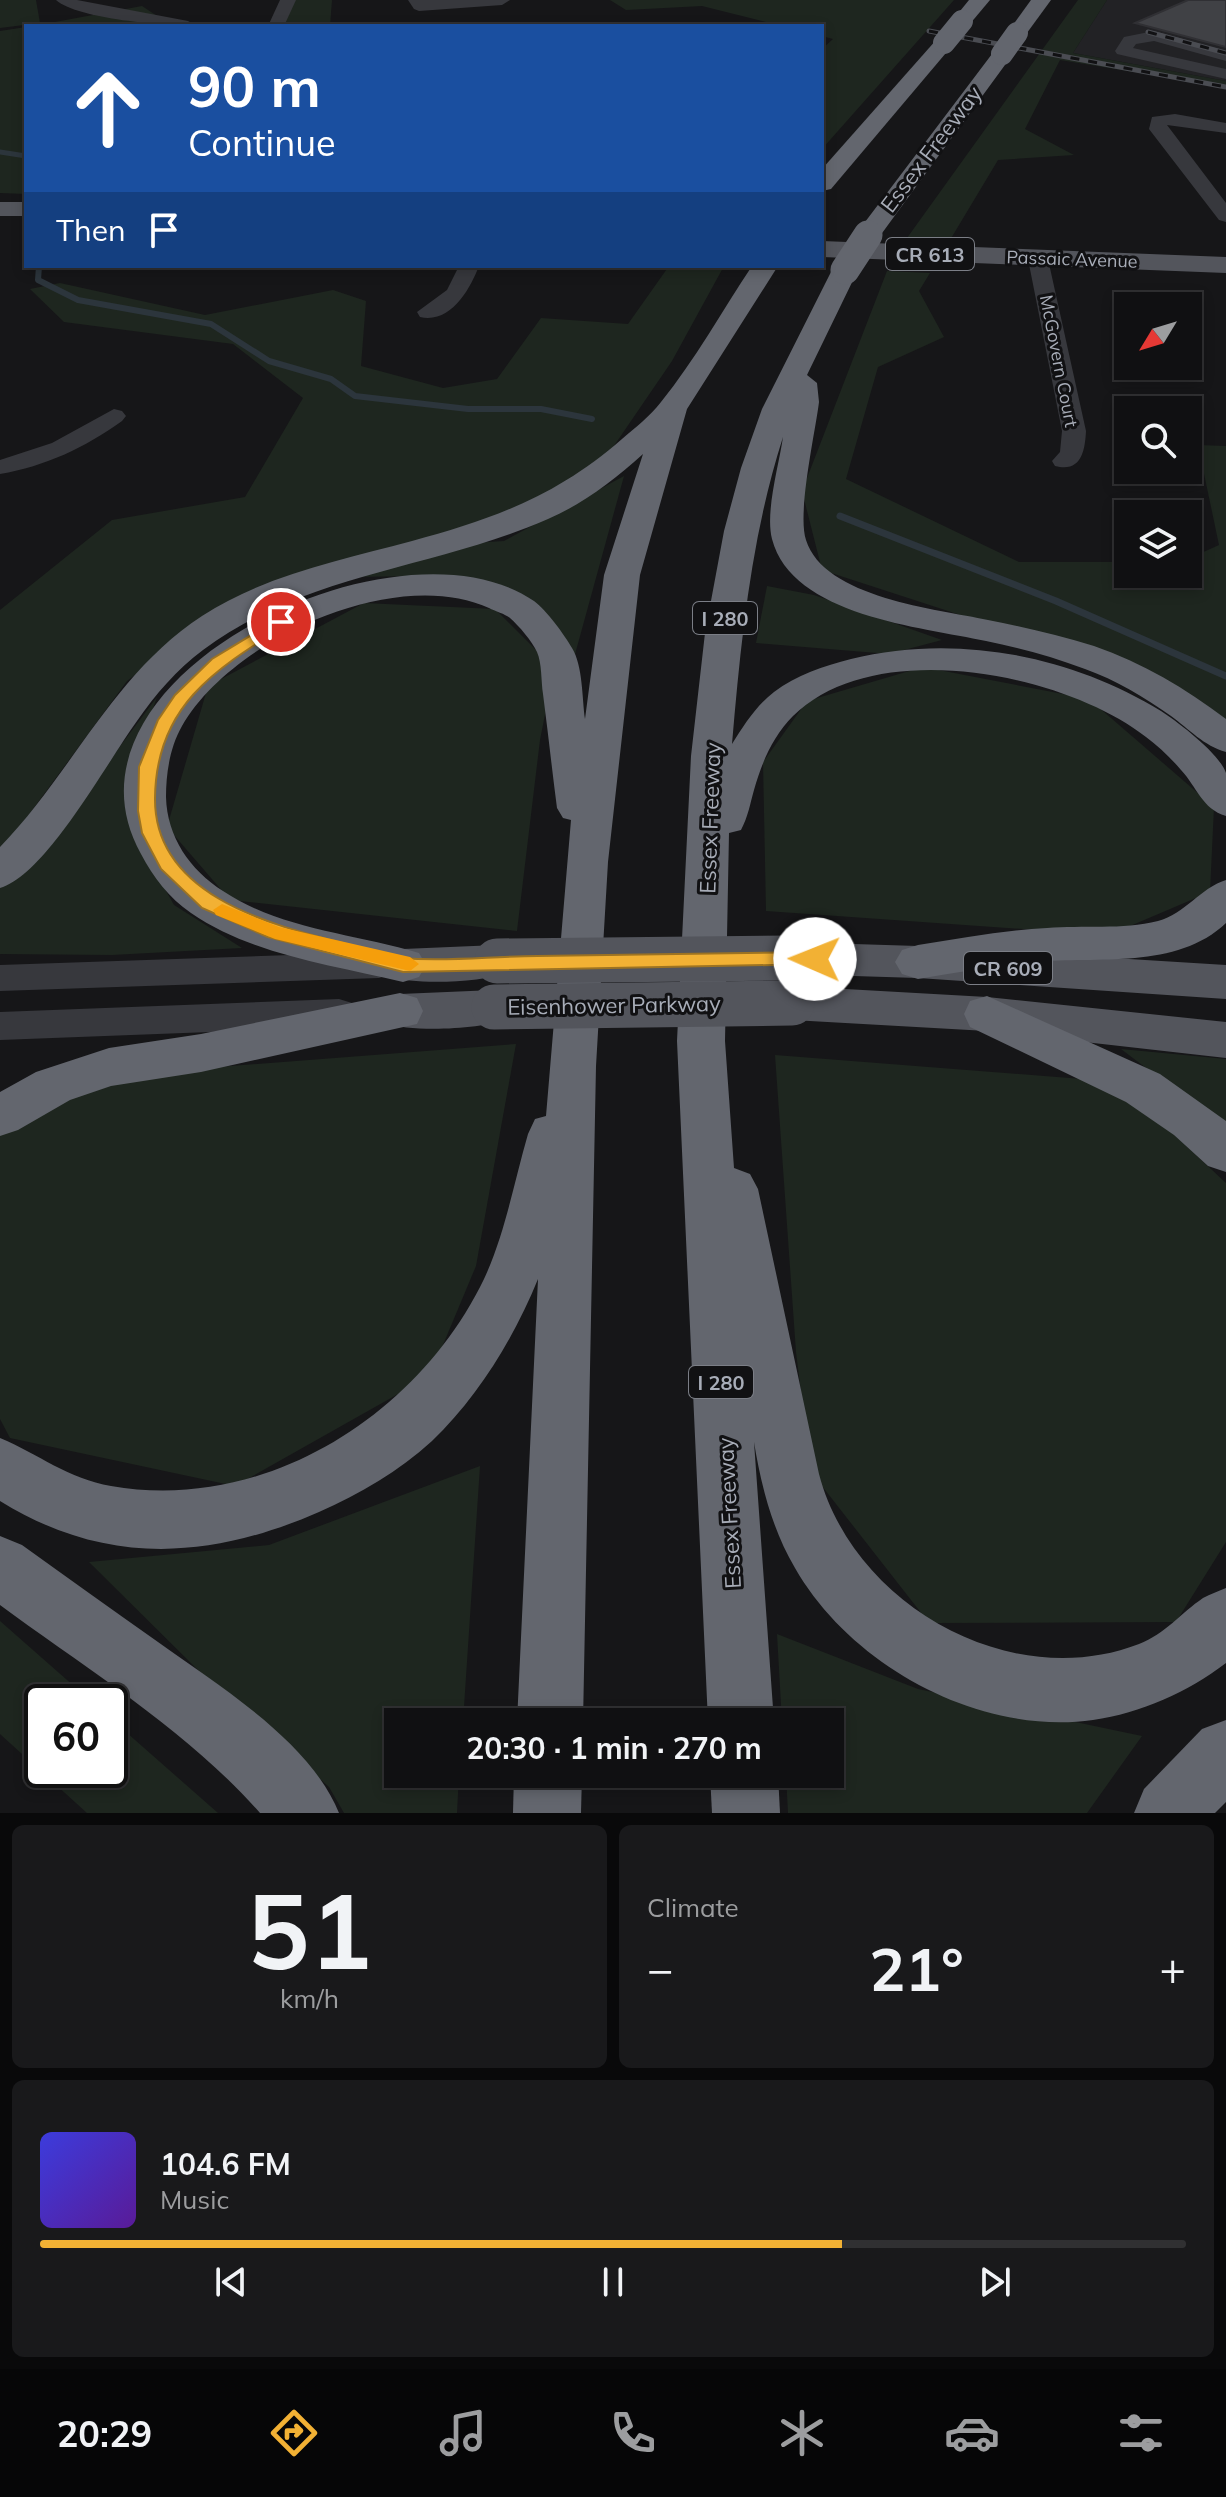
<!DOCTYPE html>
<meta charset="utf-8">
<style>
:root{--surface:#101012;--page:#19191b;--text:#f1f3f6;--muted:#9c9d9f;--line:#303032;--accent:#f2b134}
body{margin:0;font-family:Mulish,sans-serif;background:var(--page);color:var(--text);height:100vh;display:flex;flex-direction:column;font-size:30px;white-space:nowrap}
*{box-sizing:border-box;margin:0}
p{font-size:26px;color:var(--muted)}
.icon{flex:none;width:44px;height:44px;fill:none;stroke:currentColor;stroke-width:2;stroke-linecap:round;stroke-linejoin:round}
.map{position:relative;height:1813px;overflow:hidden}
.details{display:flex;flex-direction:column;gap:12px;padding:12px;background:#09090a;flex:1}
.details>*{flex:none}
.top-card{position:absolute;left:24px;top:24px;width:800px;height:244px;border-radius:0px;box-shadow:0 4px 12px #0003,0 0 0 2px var(--line);background:#1a4fa0;color:#fff;overflow:hidden}
.needle{width:52px;rotate:232deg}
.fabs{position:absolute;left:1114px;top:292px;display:grid;gap:16px}
.fabs a{display:grid;place-items:center;width:88px;height:88px;border-radius:0px;background:var(--surface);box-shadow:0 4px 12px #0003,0 0 0 2px var(--line);font-size:40px}
.speed{position:absolute;left:24px;top:1684px;display:flex;gap:16px;font-size:40px;font-weight:700;text-align:center}
.speed>*{display:grid;place-content:center;width:104px;height:104px;border-radius:50%;background:var(--surface);box-shadow:0 4px 12px #0003,0 0 0 2px var(--line);line-height:1}
.speed .limit{border:4px solid #111;border-radius:12px;background:#fff;color:#111}
.pin{position:absolute;display:grid;place-items:center;width:68px;height:68px;color:#fff;margin:-34px;border:4px solid #fff;border-radius:50%;box-shadow:0 2px 8px #0007}
.me{position:absolute;width:88px;margin:-44px;rotate:271deg;stroke-linejoin:round;filter:drop-shadow(0 0 6px #0008)}
.turn{display:flex;align-items:center;gap:28px;height:168px;padding:0 32px;font-size:36px}
.turn .icon{width:104px;height:104px;stroke-width:2.5}
.turn b{display:block;font-size:56px;line-height:68px}
.then{display:flex;align-items:center;height:76px;padding:0 32px;background:#0003;gap:16px;font-size:30px}
.big{font-size:60px;font-weight:700;line-height:1.1}
.details .widget{flex:1;display:flex;flex-direction:column;justify-content:center;gap:12px;min-width:0;padding:0 28px;border-radius:12px;background:var(--page)}
.details .dial{align-items:center;gap:0}
.dial b{font-size:104px;line-height:1}
.song{display:flex;align-items:center;gap:24px}
.cover{width:96px;height:96px;border-radius:12px;background:linear-gradient(135deg,hsl(240 70% 55%),hsl(270 70% 35%))}
.played{height:8px;border-radius:4px;background:linear-gradient(90deg,var(--accent) 70%,var(--line) 70%)}
.keys{display:flex;justify-content:space-around;direction:ltr}
.heat{display:flex;justify-content:space-between;align-items:center;font-size:44px;direction:ltr}
.details .tiles{flex:1;display:grid;gap:12px;grid-template-columns:1fr 1fr}
.widget:last-child{grid-column:span 2}
.trip{position:absolute;left:384px;top:1708px;width:460px;height:80px;border-radius:0px;background:var(--surface);box-shadow:0 4px 12px #0003,0 0 0 2px var(--line);font-weight:700;line-height:80px;text-align:center}
.tab-bar{display:flex;height:128px;justify-content:space-around;align-items:center;background:#060607;color:var(--muted)}
.tab-bar .icon{width:56px;height:56px}
.tab-bar .selected{color:var(--accent)}
.tab-bar b{font-size:36px;color:var(--text)}
.map>svg:first-child{display:block}
</style>
<div class="map">
<svg width="1226" height="1813" viewBox="0 0 1226 1813">
<rect width="100%" height="100%" fill="#161618"/>
<path fill="#222225" d="M 1107,0 L 1226,0 L 1226,81 L 1073,53 Z"/>
<g fill="#1e261f">
<path d="M 0,0 L 36,0 L 40,23 L 0,28 Z"/>
<path d="M 293,0 L 332,0 L 330,26 L 280,26 Z"/>
<path d="M 610,0 L 954,0 L 822,149 L 822,49 L 833,39 L 822,36 L 822,26 L 782,26 L 702,6 L 626,10 Z"/>
<path d="M 1078,0 L 1107,0 L 1073,53 L 1226,81 L 1226,87 L 1060,60 L 1025,129 L 1074,155 L 998,160 L 950,240 L 907,238 Z"/>
<path d="M 142,6 L 169,24 L 186,22 L 183,26 L 33,26 Z"/>
<path d="M 26,27 L 26,194 L 0,193 L 0,31 Z"/>
<path d="M 669,266 L 724,266 L 672,361 L 605,459 L 511,514 L 223,608 L 127,681 L 0,854 L 0,610 L 112,520 L 245,497 L 303,398 L 233,344 L 64,322 L 30,289 L 60,283 L 205,315 L 333,290 L 366,301 L 361,366 L 443,388 L 497,379 L 541,318 L 628,324 Z"/>
<path d="M 887,271 L 930,273 L 919,291 L 944,337 L 878,367 L 846,479 L 1019,562 L 1128,562 L 1128,574 L 1188,574 L 1188,559 L 1219,545 L 1198,445 L 1226,446 L 1226,737 L 1154,678 L 822,570 L 802,491 Z"/>
<path d="M 624,476 L 574,658 L 553,624 L 419,576 L 349,577 L 473,543 L 504,541 Z"/>
<path d="M 767,586 L 814,595 L 942,640 L 889,654 L 756,643 Z"/>
<path d="M 364,603 L 495,609 L 549,663 L 550,689 L 540,740 L 517,931 L 230,900 L 167,827 L 208,686 Z"/>
<path d="M 923,667 L 1089,699 L 1214,807 L 1210,892 L 1109,935 L 766,911 L 763,762 L 807,701 Z"/>
<path d="M 157,697 L 128,780 L 133,832 L 174,905 L 242,948 L 112,955 L 0,954 L 0,884 L 82,797 Z"/>
<path d="M 516,1044 L 476,1266 L 430,1376 L 235,1486 L 10,1438 L 0,1419 L 0,1133 L 115,1075 Z"/>
<path d="M 1121,1049 L 1226,1059 L 1226,1135 L 1207,1114 Z"/>
<path d="M 775,1055 L 1133,1083 L 1136,1099 L 1226,1183 L 1226,1542 L 1176,1622 L 929,1623 L 811,1472 L 796,1352 Z"/>
<path d="M 480,1466 L 463,1722 L 398,1722 L 398,1774 L 459,1774 L 457,1813 L 344,1813 L 329,1787 L 202,1674 L 89,1562 L 269,1545 Z"/>
<path d="M 0,1621 L 92,1702 L 42,1702 L 42,1770 L 110,1770 L 110,1718 L 218,1813 L 87,1813 L 0,1734 Z"/>
<path d="M 777,1634 L 918,1689 L 1142,1736 L 1087,1813 L 788,1813 L 786,1774 L 830,1774 L 830,1722 L 782,1722 Z"/>
</g>
<g fill="none" stroke-linecap="round" stroke-linejoin="round">
<path stroke="#2c353c" stroke-width="5" d="M 0,152 L 26,156"/>
<path stroke="#2c353c" stroke-width="6" d="M 39,266 L 38,280 L 78,300 L 211,324 L 269,361 L 331,379 L 355,396 L 468,409 L 541,409 L 592,419"/>
<path stroke="#2c353c" stroke-width="7" d="M 840,516 L 1056,601 L 1226,676"/>
</g>
<path fill="#404145" stroke="#303034" stroke-width="2" d="M 1188,0 L 1226,0 L 1226,47 L 1135,23 Z"/>
<g fill="none" stroke-linecap="round" stroke-linejoin="round">
<g fill="#37383d" fill-rule="evenodd">
<path d="M 56,0 L 77,0 L 188,21 L 196,26 C 166,26 77,19 56,0 Z"/>
<path d="M 280,0 L 296,0 L 284,26 L 268,26 Z"/>
<path d="M 408,0 L 510,0 L 502,5 L 419,11 L 414,9 Z"/>
<path d="M 1154,31 L 1226,51 L 1226,61 L 1154,41 L 1136,44 L 1133,48 L 1226,69 L 1226,79 L 1117,54 L 1115,51 L 1124,37 Z"/>
<path d="M 1175,114 L 1226,123 L 1226,133 L 1167,125 L 1226,203 L 1226,222 L 1219,220 L 1149,129 L 1152,117 Z"/>
<path d="M 1038,253 L 1048,259 L 1086,431 C 1085,451 1081,473 1055,466 L 1052,461 L 1060,452 L 1062,431 L 1028,259 Z"/>
<path d="M 459,266 L 479,266 C 470,289 451,324 420,317 L 417,312 L 447,290 Z"/>
<path d="M 114,409 L 122,411 L 126,416 L 122,421 C 84,448 46,466 0,474 L 0,460 L 52,443 Z"/>
<path d="M 379,952 L 391,956 L 397,965 L 391,974 L 379,978 L 0,991 L 0,965 Z"/>
<path d="M 339,999 L 352,1003 L 357,1013 L 352,1023 L 339,1027 L 0,1040 L 0,1012 Z"/>
</g>
<g fill="#53555c" fill-rule="evenodd">
<rect x="0" y="202" width="26" height="14"/>
<path d="M 822,241 L 1226,257 L 1226,273 L 822,257 Z"/>
<path d="M 789,942 L 918,946 L 1226,965 L 1226,999 L 918,978 L 789,974 L 774,969 L 767,958 L 774,947 Z"/>
<path d="M 497,945 L 512,950 L 519,961 L 512,972 C 482,982 418,986 388,976 L 381,965 L 388,954 L 403,949 Z"/>
<path d="M 792,986 L 987,997 L 1226,1022 L 1226,1058 L 987,1031 L 792,1020 L 776,1015 L 770,1003 L 776,991 Z"/>
<path d="M 494,990 L 510,995 L 516,1007 L 510,1019 C 479,1029 415,1033 384,1023 L 378,1011 L 384,999 L 400,994 Z"/>
</g>
<g fill="#63666e" fill-rule="evenodd">
<path d="M 969,0 L 990,0 L 969,25 L 955,25 L 952,21 Z"/>
<path d="M 1031,0 L 1051,0 L 1024,37 L 1010,37 L 1007,33 Z"/>
<path d="M 944,37 L 951,39 L 954,43 L 951,47 L 831,189 L 822,191 L 822,169 L 937,39 Z"/>
<path d="M 1002,48 L 1013,54 L 877,240 L 859,240 L 855,235 L 859,230 L 995,50 Z"/>
<path d="M 845,262 L 854,264 L 858,270 L 807,375 L 817,383 L 819,402 C 815,434 797,513 806,540 C 824,598 937,609 988,620 C 1023,627 1059,635 1094,646 C 1143,663 1185,688 1226,719 L 1226,752 C 1204,746 1189,729 1171,716 C 1144,697 1116,680 1085,669 C 1053,657 1020,648 986,641 C 921,627 792,616 772,539 C 765,512 779,465 783,437 C 751,537 741,640 732,744 C 744,725 756,706 774,692 C 796,675 824,666 851,659 C 955,633 1070,655 1161,711 C 1178,722 1220,754 1226,773 C 1226,785 1226,803 1226,816 C 1202,809 1197,787 1181,770 C 1171,758 1158,746 1146,737 C 1064,673 875,635 793,716 C 773,736 762,762 754,790 C 750,804 748,817 741,830 L 729,833 L 725,1041 L 734,1168 L 750,1174 L 758,1189 L 819,1474 C 853,1604 1010,1694 1139,1644 C 1165,1634 1181,1613 1203,1598 C 1210,1594 1219,1591 1226,1588 L 1226,1663 C 1188,1692 1141,1713 1093,1720 C 980,1736 851,1666 795,1568 C 772,1529 761,1485 754,1442 L 774,1722 L 708,1722 L 677,1041 L 691,756 L 705,633 L 724,531 L 741,468 L 762,409 L 832,270 L 836,264 Z"/>
<path d="M 752,266 L 778,266 L 687,409 L 640,575 L 608,862 L 596,1066 L 583,1722 L 517,1722 L 538,1279 C 514,1338 478,1397 432,1441 C 399,1471 360,1494 319,1512 C 209,1560 105,1566 0,1501 L 0,1438 C 38,1454 69,1479 111,1486 C 264,1513 418,1416 484,1279 C 505,1234 514,1182 528,1134 L 535,1119 L 546,1116 L 571,820 L 563,818 L 557,808 C 552,770 548,732 543,694 C 541,681 542,663 537,652 C 532,641 519,626 510,618 C 505,614 495,611 489,608 C 394,565 231,640 182,726 C 170,747 166,773 166,797 C 167,837 190,870 223,891 C 282,930 353,933 419,953 L 426,965 L 419,977 L 403,982 C 332,965 252,955 191,913 C 169,898 153,877 141,854 C 42,677 398,507 534,601 C 547,611 564,634 572,648 C 583,666 582,698 585,719 L 604,575 L 643,454 C 614,480 583,504 548,519 C 432,570 308,572 203,650 C 177,669 155,695 137,721 C 107,762 46,875 0,888 L 0,847 C 72,773 113,674 202,616 C 265,575 341,560 412,541 C 493,519 557,496 622,439 C 635,428 650,416 661,402 C 695,360 722,311 752,266 Z"/>
<path d="M 1226,880 L 1226,923 C 1177,970 1096,956 1035,962 C 996,965 957,973 918,979 L 902,974 L 895,962 L 902,950 L 918,945 C 961,938 1004,930 1047,928 C 1083,925 1122,930 1158,921 C 1185,914 1200,888 1226,880 Z"/>
<path d="M 400,993 L 417,998 L 423,1011 L 417,1024 L 201,1072 L 111,1086 L 70,1100 L 18,1130 L 0,1136 L 0,1092 L 36,1072 L 109,1048 L 201,1034 Z"/>
<path d="M 987,996 L 1160,1074 L 1226,1121 L 1226,1172 L 1208,1166 L 1174,1135 L 1126,1102 L 970,1027 L 964,1014 L 970,1001 Z"/>
<path d="M 0,1536 L 22,1545 C 67,1577 112,1610 158,1642 C 219,1686 310,1741 339,1813 L 260,1813 C 187,1730 88,1670 0,1605 Z"/>
<path d="M 1226,1720 L 1226,1802 L 1215,1813 L 1134,1813 L 1144,1789 L 1202,1729 Z"/>
<path d="M 514,1774 L 582,1774 L 581,1813 L 513,1813 Z"/>
<path d="M 710,1774 L 778,1774 L 780,1813 L 712,1813 Z"/>
</g>
<g stroke="#4a4c52" stroke-width="5">
<g id="rail">
<path d="M 929,31 L 1226,87"/>
<path d="M 1148,32 L 1226,53"/>
</g>
</g>
<use href="#rail" stroke="#111113" stroke-width="3" stroke-dasharray="9" stroke-linecap="butt"/>
<g stroke="#53555c" stroke-width="45">
<path d="M 497,961 L 789,958"/>
<path d="M 494,1007 L 792,1003"/>
</g>
<g stroke="#63666e" stroke-width="22">
<path d="M 944,43 L 962,21"/>
<path d="M 1002,54 L 1017,33"/>
</g>
<path stroke="#63666e" stroke-width="29" d="M 845,270 L 868,235"/>
</g>
<path fill="#f2b134" stroke="#9d7322" stroke-width="2" d="M 281,617 L 289,622 L 286,625 C 216,669 156,705 155,798 C 154,893 264,923 339,942 C 360,947 382,955 403,958 C 446,962 493,956 537,956 C 629,955 722,953 815,952 L 825,959 L 822,964 L 403,972 L 268,937 L 202,908 L 161,869 L 142,833 L 138,811 L 139,767 L 158,720 L 175,695 L 212,659 Z"/>
<path fill="#f59e0b" d="M 222,904 L 279,927 L 410,957 L 419,964 L 410,971 L 275,939 L 216,915 L 213,910 Z"/>
<g text-anchor="middle" dominant-baseline="central" stroke-width="6" stroke-linejoin="round" paint-order="stroke">
<g font-size="18" fill="#a8adb8" stroke="#111113">
<text transform="translate(1072 259) rotate(2)">Passaic Avenue</text>
<text transform="translate(1059 361) rotate(79)">McGovern Court</text>
</g>
<g fill="#111113" stroke="#7b7e86" stroke-width="2">
<rect x="886" y="238" width="88" height="32" rx="6"/>
<rect x="693" y="602" width="64" height="32" rx="6"/>
<rect x="964" y="952" width="88" height="32" rx="6"/>
<rect x="689" y="1366" width="64" height="32" rx="6"/>
</g>
<g font-size="20" font-weight="bold" fill="#a8adb8">
<text x="930" y="254">CR 613</text>
<text x="725" y="618">I 280</text>
<text x="1008" y="968">CR 609</text>
<text x="721" y="1382">I 280</text>
</g>
<g font-size="22" fill="#a8adb8" stroke="#111113">
<text transform="translate(931 149) rotate(-53)">Essex Freeway</text>
<text transform="translate(710 818) rotate(-88)">Essex Freeway</text>
<text transform="translate(614 1005) rotate(-1)">Eisenhower Parkway</text>
<text transform="translate(729 1513) rotate(-93)">Essex Freeway</text>
</g>
</g>
</svg>
<div class="fabs">
<a><svg class="needle" viewBox="-14 -14 28 28"><path d="M0-13l5 13h-10z" fill="#e53935"/><path d="M0 13l5-13h-10z" fill="#9c9d9f"/></svg></a>
<a><svg class="icon" aria-label="search" viewBox="0 0 24 24"><circle cx="10" cy="10" r="6"/><path d="M15 15l6 6"/></svg></a>
<a><svg class="icon" aria-label="layers" viewBox="0 0 24 24"><path d="M12 4l9 5-9 5-9-5zM3 14l9 5 9-5"/></svg></a>
</div>
<div class="speed"><div class="limit">60</div></div>
<div class="pin" style="left:281px;top:622px;background:#d93025"><svg class="icon" aria-label="arrive" viewBox="0 0 24 24"><path d="M6 21V4h12l-3 4 3 4H6"/></svg></div>
<svg class="me" style="left:815px;top:959px" viewBox="-20 -20 40 40"><circle r="19" fill="#fff"/><path d="M0-13L10 11 0 6-10 11z" fill="#f2b134"/></svg>
<div class="trip">20:30 · 1 min · 270 m</div>
<div class="top-card">
<div class="turn"><svg class="icon" aria-label="ahead" viewBox="0 0 24 24"><path d="M12 20V5M6 11l6-6 6 6"/></svg><div><b>90 m</b>Continue</div></div>
<div class="then">Then<svg class="icon" aria-label="arrive" viewBox="0 0 24 24"><path d="M6 21V4h12l-3 4 3 4H6"/></svg></div>
</div>
</div>
<section class="details">
<div class="tiles">
<div class="widget dial"><b>51</b><p>km/h</p></div>
<div class="widget"><p>Climate</p>
<div class="heat"><a>−</a><b class="big">21°</b><a>+</a></div>
</div>
<div class="widget">
<div class="song"><i class="cover"></i><div><b>104.6 FM</b><p>Music</p></div></div>
<div class="played"></div>
<div class="keys"><svg class="icon" aria-label="previous" viewBox="0 0 24 24"><path d="M18 5L8 12l10 7zM5 5v14"/></svg><svg class="icon" aria-label="pause" viewBox="0 0 24 24"><path d="M8 5v14M16 5v14"/></svg><svg class="icon" aria-label="next" viewBox="0 0 24 24"><path d="M6 5l10 7-10 7zM19 5v14"/></svg></div>
</div>
</div>
</section>
<nav class="tab-bar">
<b>20:29</b>
<svg class="icon selected" aria-label="directions" viewBox="0 0 24 24"><path d="M12 3l9 9-9 9-9-9zM9 14v-3h6M13 9l2 2-2 2"/></svg>
<svg class="icon" aria-label="music" viewBox="0 0 24 24"><path d="M9 18V5l10-2v13"/><circle cx="6" cy="18" r="3"/><circle cx="16" cy="16" r="3"/></svg>
<svg class="icon" aria-label="phone" viewBox="0 0 24 24"><path d="M5 4h4l2 5-3 2q2 4 5 5l2-3 5 2v4C11 20 4 13 5 4z"/></svg>
<svg class="icon" aria-label="climate" viewBox="0 0 24 24"><path d="M12 3v18M4 7l16 10M4 17L20 7"/></svg>
<svg class="icon" aria-label="car" viewBox="0 0 24 24"><path d="M5 17H2v-5l4-1 3-4h7l3 4 3 1v5h-3M9 17h6M6 11h13"/><circle cx="7" cy="17" r="2"/><circle cx="17" cy="17" r="2"/></svg>
<svg class="icon" aria-label="filters" viewBox="0 0 24 24"><path d="M4 7h16M4 17h16"/><circle cx="9" cy="7" r="2"/><circle cx="15" cy="17" r="2"/></svg>
</nav>
